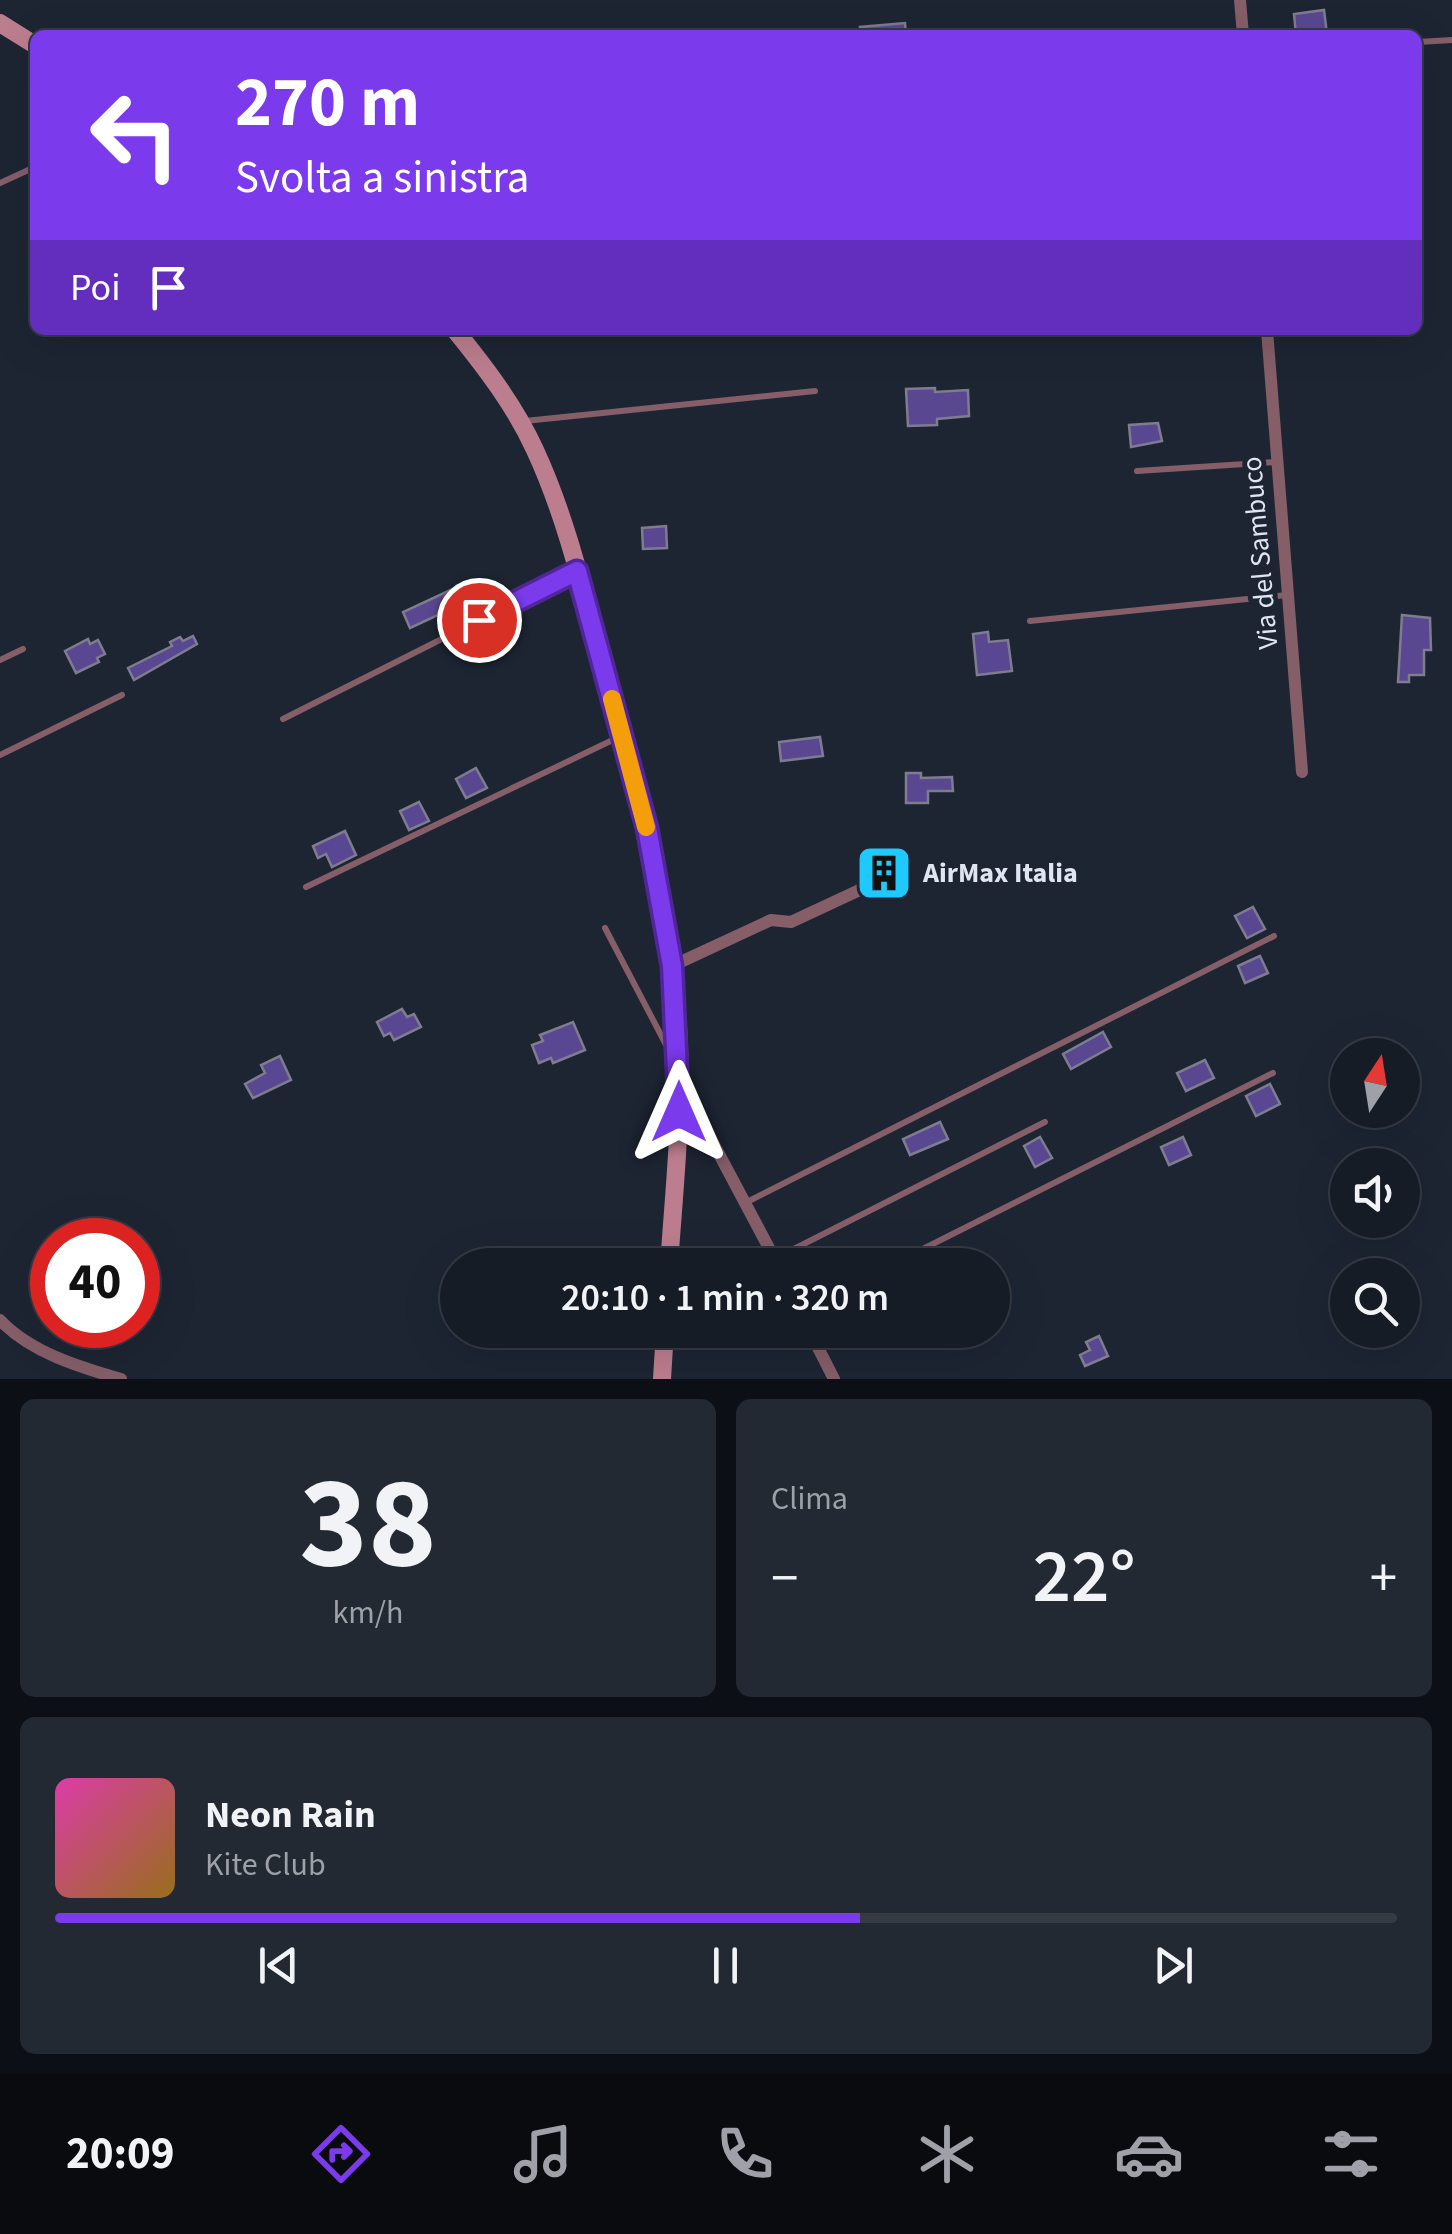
<!DOCTYPE html>
<html lang="it">
<meta charset="utf-8">
<style>
:root{--surface:#161c26;--page:#232932;--text:#f1f3f6;--muted:#9ea1a7;--line:#353a43;--accent:#7c3aed}
body{margin:0;font-family:"Source Sans 3",sans-serif;background:var(--page);color:var(--text);height:100vh;display:flex;flex-direction:column;font-size:38px;white-space:nowrap}
*{box-sizing:border-box;margin:0}
p{font-size:32px;color:var(--muted)}
.icon{flex:none;width:55px;height:55px;fill:none;stroke:currentColor;stroke-width:2;stroke-linecap:round;stroke-linejoin:round}
.map{position:relative;height:1379px;overflow:hidden}
.panel{display:flex;flex-direction:column;gap:20px;padding:20px;background:#0c0f15;flex:1}
.panel>*{flex:none}
.top-card{position:absolute;left:30px;top:30px;width:1392px;height:305px;border-radius:15px;box-shadow:0 10px 40px #0002,0 0 0 2px var(--line);background:#7c3aed;color:#fff;overflow:hidden}
.needle{width:65px;rotate:12deg}
.fabs{position:absolute;left:1330px;top:1038px;display:grid;gap:20px}
.fabs a{display:grid;place-items:center;width:90px;height:90px;border-radius:50%;background:var(--surface);box-shadow:0 10px 40px #0002,0 0 0 2px var(--line);font-size:50px}
.speed{position:absolute;left:30px;top:1218px;display:flex;gap:20px;font-size:50px;font-weight:700;text-align:center}
.speed>*{display:grid;place-content:center;width:130px;height:130px;border-radius:50%;background:var(--surface);box-shadow:0 10px 40px #0002,0 0 0 2px var(--line);line-height:1}
.speed .limit{border:15px solid #d22;background:#fff;color:#111}
.pin{position:absolute;display:grid;place-items:center;width:85px;height:85px;color:#fff;margin:-42px;border:5px solid #fff;border-radius:50%;box-shadow:0 2px 10px #0007}
.me{position:absolute;width:110px;margin:-55px;rotate:0deg;stroke-linejoin:round;filter:drop-shadow(0 0 8px #0008)}
.turn{display:flex;align-items:center;gap:35px;height:210px;padding:0 40px;font-size:45px}
.turn .icon{width:130px;height:130px;stroke-width:2.5}
.turn b{display:block;font-size:70px;line-height:85px}
.then{display:flex;align-items:center;height:95px;padding:0 40px;background:#0003;gap:20px;font-size:38px}
.big{font-size:75px;font-weight:600;line-height:1.1}
.panel .widget{flex:1;display:flex;flex-direction:column;justify-content:center;gap:15px;min-width:0;padding:0 35px;border-radius:15px;background:var(--page)}
.panel .dial{align-items:center;gap:0}
.dial b{font-size:130px;line-height:1}
.song{display:flex;align-items:center;gap:30px}
.cover{width:120px;height:120px;border-radius:15px;background:linear-gradient(135deg,hsl(320 70% 55%),hsl(40 70% 35%))}
.played{height:10px;border-radius:5px;background:linear-gradient(90deg,var(--accent) 60%,var(--line) 60%)}
.keys{display:flex;justify-content:space-around;direction:ltr}
.heat{display:flex;justify-content:space-between;align-items:center;font-size:55px;direction:ltr}
.panel .tiles{flex:1;display:grid;gap:20px;grid-template-columns:1fr 1fr}
.widget:last-child{grid-column:span 2}
.trip{position:absolute;left:440px;top:1248px;width:570px;height:100px;border-radius:50px;background:var(--surface);box-shadow:0 10px 40px #0002,0 0 0 2px var(--line);font-weight:600;line-height:100px;text-align:center}
.menu{display:flex;height:160px;justify-content:space-around;align-items:center;background:#090b0f;color:var(--muted)}
.menu .icon{width:70px;height:70px}
.menu .selected{color:var(--accent)}
.menu b{font-size:45px;color:var(--text)}
.map>svg:first-child{display:block}
</style>
<div class="map">
<svg width="1452" height="1379" viewBox="0 0 1452 1379">
<rect width="100%" height="100%" fill="#1d2533"/>
<g fill="#594891" stroke="#7e7c8f" stroke-width="2.5">
<path d="M 1324,10 L 1327,34 L 1296,35 L 1294,14 Z"/>
<path d="M 905,23 L 906,35 L 860,35 L 860,27 Z"/>
<path d="M 935,388 L 935,392 L 968,390 L 969,416 L 937,419 L 937,425 L 908,426 L 906,389 Z"/>
<path d="M 1158,423 L 1162,441 L 1131,447 L 1129,425 Z"/>
<path d="M 666,526 L 667,548 L 643,549 L 642,528 Z"/>
<path d="M 457,587 L 464,603 L 410,628 L 403,612 Z"/>
<path d="M 1402,615 L 1430,618 L 1431,650 L 1424,650 L 1424,675 L 1409,675 L 1409,682 L 1398,682 Z"/>
<path d="M 988,632 L 989,642 L 1008,640 L 1012,671 L 977,675 L 973,634 Z"/>
<path d="M 193,636 L 197,644 L 134,680 L 128,668 L 172,646 L 170,642 L 180,637 L 183,641 Z"/>
<path d="M 88,639 L 90,644 L 98,640 L 105,654 L 97,658 L 99,662 L 76,673 L 65,651 Z"/>
<path d="M 820,737 L 823,756 L 781,761 L 779,742 Z"/>
<path d="M 476,768 L 487,788 L 466,798 L 456,779 Z"/>
<path d="M 906,773 L 921,773 L 921,778 L 952,777 L 953,791 L 928,791 L 928,803 L 906,803 Z"/>
<path d="M 419,802 L 429,821 L 409,830 L 400,811 Z"/>
<path d="M 345,831 L 356,855 L 332,867 L 326,854 L 318,858 L 313,846 Z"/>
<path d="M 1253,907 L 1265,929 L 1247,938 L 1235,916 Z"/>
<path d="M 1260,956 L 1268,973 L 1245,983 L 1238,966 Z"/>
<path d="M 402,1009 L 407,1017 L 414,1014 L 421,1027 L 394,1040 L 390,1033 L 384,1036 L 377,1022 Z"/>
<path d="M 573,1022 L 585,1050 L 553,1063 L 551,1058 L 539,1063 L 532,1045 L 543,1041 L 540,1035 Z"/>
<path d="M 1103,1032 L 1111,1047 L 1071,1069 L 1063,1054 Z"/>
<path d="M 280,1056 L 291,1080 L 253,1098 L 245,1084 L 265,1073 L 261,1065 Z"/>
<path d="M 1205,1060 L 1214,1078 L 1186,1091 L 1177,1073 Z"/>
<path d="M 1270,1084 L 1280,1104 L 1256,1116 L 1246,1096 Z"/>
<path d="M 940,1122 L 948,1139 L 910,1155 L 903,1139 Z"/>
<path d="M 1040,1137 L 1052,1158 L 1035,1167 L 1024,1146 Z"/>
<path d="M 1183,1137 L 1191,1155 L 1169,1165 L 1161,1147 Z"/>
<path d="M 1099,1336 L 1108,1356 L 1085,1366 L 1080,1355 L 1090,1350 L 1086,1342 Z"/>
</g>
<g fill="none" stroke-linecap="round" stroke-linejoin="round">
<g stroke="#855e68" stroke-width="6">
<path d="M 1418,42 L 1452,40"/>
<path d="M 0,183 L 35,167"/>
<path d="M 525,421 L 815,391"/>
<path d="M 1137,471 L 1276,462"/>
<path d="M 1030,621 L 1287,595"/>
<path d="M 0,660 L 23,649"/>
<path d="M 283,719 L 577,571"/>
<path d="M 0,755 L 122,695"/>
<path d="M 306,887 L 621,736"/>
<path d="M 605,928 L 674,1060"/>
<path d="M 745,1203 L 1274,936"/>
<path d="M 776,1258 L 1045,1122"/>
<path d="M 891,1265 L 1273,1073"/>
</g>
<g stroke="#855e68" stroke-width="12">
<path d="M 1240,0 L 1243,35"/>
<path d="M 1267,330 L 1302,772"/>
<path d="M 672,966 L 771,920 L 791,922 L 881,880"/>
<path d="M 679,1112 L 693,1114 L 702,1122 L 778,1265"/>
<path d="M 0,1320 C 30,1352 79,1367 121,1379"/>
<path d="M 809,1330 L 834,1379"/>
</g>
<g stroke="#bc7e8f" stroke-width="18">
<path d="M 0,23 L 35,45"/>
<path d="M 455,330 C 485,367 515,406 535,450 C 568,521 585,599 605,674 C 638,796 674,919 679,1045 C 682,1119 674,1192 669,1265"/>
<path d="M 662,1379 L 665,1330"/>
</g>
</g>
<g fill="none" stroke-linecap="round" stroke-linejoin="round">
<g stroke="#51269a" stroke-width="25">
<path id="route" d="M 479,620 L 577,571 L 647,828 L 672,966 L 679,1112"/>
</g>
<use href="#route" stroke="#7c3aed" stroke-width="18"/>
<path stroke="#f59e0b" stroke-width="18" d="M 612,699 L 646,827"/>
</g>
<defs>
<g id="building-square" transform="scale(2.875)"><rect x="-9" y="-9" width="18" height="18" rx="4" fill="#1fc9fd" stroke="#1d2533"/><path d="M-4-6H4V6H1V3H-1V6H-4ZM-2.5-4.3h1.7v1.8h-1.7ZM.8-4.3h1.7v1.8H.8ZM-2.5-1h1.7V.8h-1.7ZM.8-1h1.7V.8H.8Z" fill="#111"/></g>
</defs>
<g fill-rule="evenodd">
<use href="#building-square" x="884" y="873"/>
</g>
<g text-anchor="middle" dominant-baseline="central" stroke-width="10" stroke-linejoin="round" paint-order="stroke">
<g font-size="28" fill="#e0e5ef" stroke="#1d2533">
<text transform="translate(1260 553) rotate(-95)">Via del Sambuco</text>
</g>
<g font-size="28" font-weight="bold" fill="#e0e5ef" stroke="#1d2533" text-anchor="start">
<text x="923" y="873">AirMax Italia</text>
</g>
</g>
</svg>
<div class="fabs">
<a><svg class="needle" viewBox="-14 -14 28 28"><path d="M0-13l5 13h-10z" fill="#e53935"/><path d="M0 13l5-13h-10z" fill="#9ea1a7"/></svg></a>
<a><svg class="icon" aria-label="sound" viewBox="0 0 24 24"><path d="M4 9h4l5-4v14l-5-4H4zM17 9q2 3 0 6"/></svg></a>
<a><svg class="icon" aria-label="search" viewBox="0 0 24 24"><circle cx="10" cy="10" r="6"/><path d="M15 15l6 6"/></svg></a>
</div>
<div class="speed"><div class="limit">40</div></div>
<div class="pin" style="left:479px;top:620px;background:#d93025"><svg class="icon" aria-label="arrive" viewBox="0 0 24 24"><path d="M6 21V4h12l-3 4 3 4H6"/></svg></div>
<svg class="me" style="left:679px;top:1112px" viewBox="-20 -20 40 40"><path d="M0-17L14 15 0 8-14 15z" fill="#7c3aed" stroke="#fff" stroke-width="4"/></svg>
<div class="trip">20:10 · 1 min · 320 m</div>
<div class="top-card">
<div class="turn"><svg class="icon" aria-label="left" viewBox="0 0 24 24"><path d="M17 20v-9H6M10 6l-5 5 5 5"/></svg><div><b>270 m</b>Svolta a sinistra</div></div>
<div class="then">Poi<svg class="icon" aria-label="arrive" viewBox="0 0 24 24"><path d="M6 21V4h12l-3 4 3 4H6"/></svg></div>
</div>
</div>
<section class="panel">
<div class="tiles">
<div class="widget dial"><b>38</b><p>km/h</p></div>
<div class="widget"><p>Clima</p>
<div class="heat"><a>−</a><b class="big">22°</b><a>+</a></div>
</div>
<div class="widget">
<div class="song"><i class="cover"></i><div><b>Neon Rain</b><p>Kite Club</p></div></div>
<div class="played"></div>
<div class="keys"><svg class="icon" aria-label="previous" viewBox="0 0 24 24"><path d="M18 5L8 12l10 7zM5 5v14"/></svg><svg class="icon" aria-label="pause" viewBox="0 0 24 24"><path d="M8 5v14M16 5v14"/></svg><svg class="icon" aria-label="next" viewBox="0 0 24 24"><path d="M6 5l10 7-10 7zM19 5v14"/></svg></div>
</div>
</div>
</section>
<nav class="menu">
<b>20:09</b>
<svg class="icon selected" aria-label="directions" viewBox="0 0 24 24"><path d="M12 3l9 9-9 9-9-9zM9 14v-3h6M13 9l2 2-2 2"/></svg>
<svg class="icon" aria-label="music" viewBox="0 0 24 24"><path d="M9 18V5l10-2v13"/><circle cx="6" cy="18" r="3"/><circle cx="16" cy="16" r="3"/></svg>
<svg class="icon" aria-label="phone" viewBox="0 0 24 24"><path d="M5 4h4l2 5-3 2q2 4 5 5l2-3 5 2v4C11 20 4 13 5 4z"/></svg>
<svg class="icon" aria-label="climate" viewBox="0 0 24 24"><path d="M12 3v18M4 7l16 10M4 17L20 7"/></svg>
<svg class="icon" aria-label="car" viewBox="0 0 24 24"><path d="M5 17H2v-5l4-1 3-4h7l3 4 3 1v5h-3M9 17h6M6 11h13"/><circle cx="7" cy="17" r="2"/><circle cx="17" cy="17" r="2"/></svg>
<svg class="icon" aria-label="filters" viewBox="0 0 24 24"><path d="M4 7h16M4 17h16"/><circle cx="9" cy="7" r="2"/><circle cx="15" cy="17" r="2"/></svg>
</nav>
